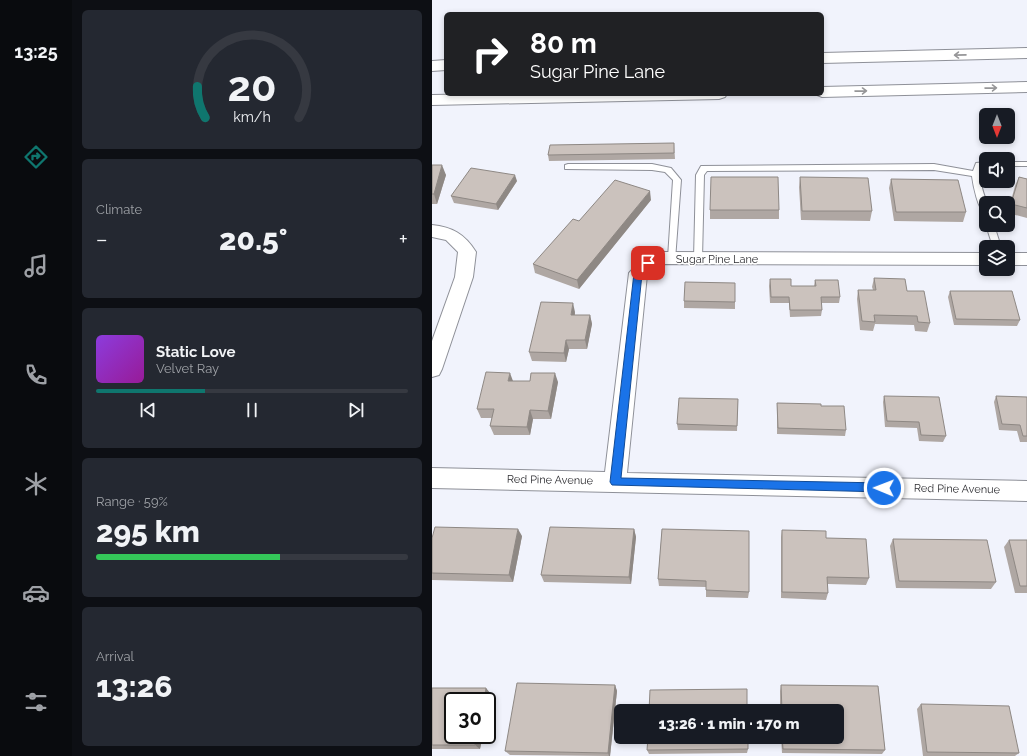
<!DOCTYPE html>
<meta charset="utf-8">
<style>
:root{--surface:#171b24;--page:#242831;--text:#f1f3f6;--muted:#9ea1a6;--line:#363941;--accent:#0f766e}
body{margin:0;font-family:Raleway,sans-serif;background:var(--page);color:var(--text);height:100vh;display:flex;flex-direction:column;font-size:15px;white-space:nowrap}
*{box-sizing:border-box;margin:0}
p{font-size:13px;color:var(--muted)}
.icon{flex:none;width:22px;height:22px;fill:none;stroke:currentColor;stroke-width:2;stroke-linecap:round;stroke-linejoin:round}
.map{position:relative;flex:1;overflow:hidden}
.details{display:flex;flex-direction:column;gap:10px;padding:10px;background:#0d0f14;width:360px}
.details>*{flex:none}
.top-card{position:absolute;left:12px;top:12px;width:380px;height:84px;border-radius:6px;box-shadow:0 2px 6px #0003;background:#202124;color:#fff;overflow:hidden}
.needle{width:26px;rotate:180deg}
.controls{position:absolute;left:547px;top:108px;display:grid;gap:8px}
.controls a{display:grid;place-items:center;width:36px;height:36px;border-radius:6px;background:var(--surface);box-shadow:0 2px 6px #0003;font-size:20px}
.speed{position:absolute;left:12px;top:692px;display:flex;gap:8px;font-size:20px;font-weight:700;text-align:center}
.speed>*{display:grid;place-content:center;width:52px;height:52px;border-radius:50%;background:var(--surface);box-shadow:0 2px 6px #0003;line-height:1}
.speed .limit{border:2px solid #111;border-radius:6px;background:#fff;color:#111}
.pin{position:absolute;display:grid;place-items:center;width:34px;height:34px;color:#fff;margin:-17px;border-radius:8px;box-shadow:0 2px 6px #0006}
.me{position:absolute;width:44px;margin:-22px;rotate:271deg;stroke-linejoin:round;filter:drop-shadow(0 0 3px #0008)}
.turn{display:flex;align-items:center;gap:14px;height:84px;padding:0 20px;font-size:18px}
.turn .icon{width:52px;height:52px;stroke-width:2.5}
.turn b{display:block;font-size:28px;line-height:34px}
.big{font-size:30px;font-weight:800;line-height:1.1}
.details .card{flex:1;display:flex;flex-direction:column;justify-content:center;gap:6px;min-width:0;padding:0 14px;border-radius:6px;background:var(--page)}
.details .dial{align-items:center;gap:0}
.dial svg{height:104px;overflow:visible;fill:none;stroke:var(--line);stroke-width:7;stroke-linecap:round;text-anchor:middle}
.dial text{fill:var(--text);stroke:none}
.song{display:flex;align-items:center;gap:12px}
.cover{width:48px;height:48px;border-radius:6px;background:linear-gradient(135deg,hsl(270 70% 55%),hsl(300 70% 35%))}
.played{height:4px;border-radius:2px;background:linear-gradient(90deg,var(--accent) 35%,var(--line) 35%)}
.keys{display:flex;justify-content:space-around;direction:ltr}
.heat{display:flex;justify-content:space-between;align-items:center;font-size:22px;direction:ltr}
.charge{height:6px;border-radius:3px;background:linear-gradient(90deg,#34c759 59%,var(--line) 0)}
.trip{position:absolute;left:182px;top:704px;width:230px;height:40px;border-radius:6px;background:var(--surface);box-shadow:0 2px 6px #0003;font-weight:800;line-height:40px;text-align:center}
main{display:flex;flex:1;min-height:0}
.menu{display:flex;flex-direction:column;width:72px;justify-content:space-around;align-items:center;background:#090b0e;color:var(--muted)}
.menu .icon{width:28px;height:28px}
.menu .active{color:var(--accent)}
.menu b{font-size:18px;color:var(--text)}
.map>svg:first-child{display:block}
</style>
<main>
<nav class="menu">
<b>13:25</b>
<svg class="icon active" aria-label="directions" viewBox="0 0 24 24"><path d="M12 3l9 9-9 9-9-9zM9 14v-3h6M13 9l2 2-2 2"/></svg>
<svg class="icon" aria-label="music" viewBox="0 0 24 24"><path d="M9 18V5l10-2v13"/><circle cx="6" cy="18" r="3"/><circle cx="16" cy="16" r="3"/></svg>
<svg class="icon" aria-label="phone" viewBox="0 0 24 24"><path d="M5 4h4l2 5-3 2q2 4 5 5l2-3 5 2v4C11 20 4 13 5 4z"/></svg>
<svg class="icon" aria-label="climate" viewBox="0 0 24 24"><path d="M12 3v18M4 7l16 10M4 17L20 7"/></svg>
<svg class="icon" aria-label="car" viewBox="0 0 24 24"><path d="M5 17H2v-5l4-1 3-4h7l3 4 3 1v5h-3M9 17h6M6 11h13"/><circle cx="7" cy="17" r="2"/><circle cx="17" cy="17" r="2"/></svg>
<svg class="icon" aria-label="filters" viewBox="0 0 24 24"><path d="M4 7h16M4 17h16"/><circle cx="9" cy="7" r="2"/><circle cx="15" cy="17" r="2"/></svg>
</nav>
<section class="details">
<div class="card dial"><svg viewBox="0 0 100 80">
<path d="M14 69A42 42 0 1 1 86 69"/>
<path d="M14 69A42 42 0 0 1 8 45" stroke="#0f766e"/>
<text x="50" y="56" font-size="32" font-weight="700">20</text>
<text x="50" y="72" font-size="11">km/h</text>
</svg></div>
<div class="card"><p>Climate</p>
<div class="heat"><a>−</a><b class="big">20.5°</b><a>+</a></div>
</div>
<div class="card">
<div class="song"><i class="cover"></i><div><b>Static Love</b><p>Velvet Ray</p></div></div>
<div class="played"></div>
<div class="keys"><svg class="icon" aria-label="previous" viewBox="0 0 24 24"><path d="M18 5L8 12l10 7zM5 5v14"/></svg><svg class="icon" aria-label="pause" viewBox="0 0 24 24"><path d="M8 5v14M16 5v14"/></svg><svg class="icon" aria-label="next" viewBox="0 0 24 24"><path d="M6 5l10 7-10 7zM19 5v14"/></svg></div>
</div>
<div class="card"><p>Range · 59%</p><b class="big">295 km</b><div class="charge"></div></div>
<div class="card"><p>Arrival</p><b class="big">13:26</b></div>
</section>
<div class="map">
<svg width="595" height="756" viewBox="0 0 595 756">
<rect width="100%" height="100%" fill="#f1f3fc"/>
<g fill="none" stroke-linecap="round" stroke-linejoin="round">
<g stroke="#8e9098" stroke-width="2">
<g id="service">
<path d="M 554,162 L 554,168 L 550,168 C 546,179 551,192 555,203 L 554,203 L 554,214 C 546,211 541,184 540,176 L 502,170 L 275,171 L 272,175 L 270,259 L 266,262 L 262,259 L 264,175 L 269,166 L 502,164 L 541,171 L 544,163 Z"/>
<rect x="576" y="162" width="19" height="4"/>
<path d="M 136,164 L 220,164 L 239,168 L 249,180 L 243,260 L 237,260 L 236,258 L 241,180 L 233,172 L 220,170 L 133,169 L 133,165 Z"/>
<path d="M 554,225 L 562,225 L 569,247 L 561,247 Z"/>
</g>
</g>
<g stroke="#8e9098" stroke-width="2">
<g id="minor">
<path d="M 0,225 C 20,227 33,234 44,252 L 41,277 L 10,369 L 7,375 L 0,377 L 0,341 L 23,277 L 26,252 L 14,240 L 0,237 Z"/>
<path d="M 231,252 L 554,253 L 554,265 L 232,264 L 222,267 L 215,275 L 195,473 L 595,481 L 595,501 L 0,488 L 0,468 L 173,472 L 197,273 L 210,259 Z"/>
<rect x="576" y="253" width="19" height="12"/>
</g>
</g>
<g stroke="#8e9098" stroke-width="2">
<g id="motorway">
<path d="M 595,48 L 595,58 L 390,63 L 390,53 Z"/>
<path d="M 14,60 L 14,70 L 0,71 L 0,61 Z"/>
<path d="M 595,82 L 595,92 L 390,97 L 383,94 L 390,94 L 390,87 Z"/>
<path d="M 57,94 L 295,94 L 293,97 L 287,99 L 0,105 L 0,95 Z"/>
</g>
</g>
<use href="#service" fill="#fff" fill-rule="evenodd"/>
<use href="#minor" fill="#fff" fill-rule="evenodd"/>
<use href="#motorway" fill="#fff" fill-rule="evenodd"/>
</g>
<g fill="#afa7a3">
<path d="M 242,143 L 243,159 L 117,161 L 116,155 Z"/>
<path d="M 0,165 L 14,175 L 5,204 L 0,204 Z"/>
<path d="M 368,177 L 440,211 L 438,221 L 369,220 L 367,187 Z"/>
<path d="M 587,177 L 595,179 L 595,218 L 576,213 L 576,211 L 583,186 Z"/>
<path d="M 459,179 L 534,212 L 531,222 L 462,221 L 457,188 Z"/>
<path d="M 85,181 L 66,210 L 22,203 L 19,196 Z"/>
<path d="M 219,200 L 147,289 L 103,273 L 101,264 Z"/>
<rect x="278" y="210" width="69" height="9"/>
<path d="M 442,278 L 475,291 L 498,323 L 495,332 L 483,331 L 482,325 L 443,324 L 441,331 L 428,330 L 425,299 L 426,290 L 441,290 L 440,287 Z"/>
<path d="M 338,279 L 359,286 L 382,286 L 383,280 L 408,297 L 407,303 L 389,303 L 390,310 L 389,316 L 358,317 L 357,303 L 338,303 L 337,286 Z"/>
<path d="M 303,283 L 303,309 L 252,308 L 252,301 Z"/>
<path d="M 518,291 L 588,320 L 585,326 L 522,325 L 516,297 Z"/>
<path d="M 143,312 L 143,315 L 158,315 L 160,324 L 155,349 L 137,349 L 134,362 L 100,361 L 97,352 Z"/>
<path d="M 81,381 L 126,382 L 119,419 L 101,419 L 98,435 L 62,435 L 58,426 L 60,418 L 49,418 L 45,409 Z"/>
<path d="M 452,396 L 514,436 L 511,442 L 487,441 L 485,428 L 453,427 L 451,402 Z"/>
<path d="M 564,396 L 595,397 L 595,442 L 588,442 L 585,431 L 567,430 L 562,402 Z"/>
<path d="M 306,399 L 305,431 L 246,430 L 245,424 Z"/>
<path d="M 345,403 L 389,406 L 414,430 L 413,436 L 345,434 Z"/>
<path d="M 202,529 L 204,537 L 199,584 L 112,582 L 109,575 Z"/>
<path d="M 230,529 L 317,592 L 316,598 L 274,597 L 274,587 L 227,586 L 226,579 Z"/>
<path d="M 350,530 L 394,538 L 437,578 L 434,585 L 396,584 L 396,593 L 394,600 L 349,598 L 349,537 Z"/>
<path d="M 90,536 L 81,582 L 0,580 L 0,538 Z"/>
<path d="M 461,539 L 564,582 L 559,589 L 464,588 L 458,546 Z"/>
<path d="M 577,540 L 595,540 L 595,593 L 583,593 L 572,547 Z"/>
<path d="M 183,685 L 185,691 L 178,756 L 78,755 L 73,751 Z"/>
<path d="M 349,685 L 446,686 L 453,750 L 450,754 L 350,753 L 349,737 L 405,737 L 405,711 L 348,711 L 348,691 Z"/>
<path d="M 0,688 L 59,694 L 48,749 L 0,749 Z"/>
<path d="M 489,704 L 587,753 L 583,756 L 491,756 L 485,709 Z"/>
<path d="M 316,749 L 315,753 L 217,754 L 215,750 Z"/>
</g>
<g fill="#8e8884">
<path d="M 10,165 L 14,175 L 5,204 L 2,194 Z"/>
<path d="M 83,175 L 85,181 L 66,210 L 64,204 Z"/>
<path d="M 218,191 L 219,200 L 147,289 L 145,280 Z"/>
<path d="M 141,303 L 143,312 L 141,324 L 139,315 Z"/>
<path d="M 158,315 L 160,324 L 155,349 L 153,340 Z"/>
<path d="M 134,340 L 137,349 L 134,362 L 132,353 Z"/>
<path d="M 78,373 L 81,381 L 76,381 Z"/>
<path d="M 123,373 L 126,382 L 119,419 L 116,411 Z"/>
<path d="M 98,410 L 101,419 L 98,435 L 95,427 Z"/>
<path d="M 86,529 L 90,536 L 81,582 L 77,575 Z"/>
<path d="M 202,529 L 204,537 L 199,584 L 197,577 Z"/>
<path d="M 183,685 L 185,691 L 178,756 L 177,756 L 176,753 Z"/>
<path d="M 54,688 L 59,694 L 55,714 L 55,701 L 52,701 Z"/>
<path d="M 45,735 L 51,735 L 48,749 L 43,745 Z"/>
</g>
<g fill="#cbc2bd" stroke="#8e8884">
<path d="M 242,143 L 242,153 L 116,155 L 118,145 Z"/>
<path d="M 0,165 L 10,165 L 2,194 L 0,194 Z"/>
<path d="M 39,168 L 83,175 L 64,204 L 19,196 Z"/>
<path d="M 279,177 L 346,177 L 347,210 L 278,210 Z"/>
<path d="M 368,177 L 436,178 L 440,211 L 370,211 Z"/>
<path d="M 587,177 L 595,179 L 595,208 L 579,204 Z"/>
<path d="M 459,179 L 526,180 L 534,212 L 464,212 Z"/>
<path d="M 183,180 L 218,191 L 145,280 L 101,264 L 141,219 L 147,221 Z"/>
<path d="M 442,278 L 473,279 L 475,291 L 492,291 L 498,323 L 486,322 L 485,316 L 442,315 L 443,322 L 430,321 L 426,290 L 444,290 Z"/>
<path d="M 338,279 L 359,279 L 359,286 L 384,286 L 383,280 L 406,280 L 408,297 L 389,297 L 390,310 L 358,310 L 357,297 L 339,297 Z"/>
<path d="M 253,282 L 303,283 L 303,302 L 252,301 Z"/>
<path d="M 518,291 L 580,291 L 588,320 L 524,319 Z"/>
<path d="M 109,302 L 141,303 L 139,315 L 158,315 L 153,340 L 134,340 L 132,353 L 97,352 Z"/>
<path d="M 54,372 L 78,373 L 76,381 L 98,381 L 99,373 L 123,373 L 116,411 L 98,410 L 95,427 L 58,426 L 62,409 L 45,409 Z"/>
<path d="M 452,396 L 507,397 L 514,436 L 489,435 L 487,422 L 455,421 Z"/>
<path d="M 564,396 L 595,397 L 595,436 L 591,436 L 588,425 L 570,424 Z"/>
<path d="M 247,398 L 306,399 L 305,426 L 245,424 Z"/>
<path d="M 345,403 L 389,404 L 389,406 L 412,406 L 414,430 L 346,428 Z"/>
<path d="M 3,527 L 86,529 L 77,575 L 0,573 L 0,538 Z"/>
<path d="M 118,527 L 202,529 L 197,577 L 109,575 Z"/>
<path d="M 230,529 L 317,531 L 317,592 L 274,590 L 274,581 L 226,579 Z"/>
<path d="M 350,530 L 394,531 L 394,538 L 434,539 L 437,578 L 395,577 L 396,593 L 350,592 Z"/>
<path d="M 461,539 L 555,540 L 564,582 L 467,581 Z"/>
<path d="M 577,540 L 595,540 L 595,586 L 588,586 Z"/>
<path d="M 85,683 L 183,685 L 176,753 L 73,751 Z"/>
<path d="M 349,685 L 446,686 L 453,750 L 351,749 L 350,737 L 405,737 L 405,711 L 350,711 Z"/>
<path d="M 0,688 L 54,688 L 52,701 L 21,701 L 21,735 L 45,735 L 43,745 L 0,745 Z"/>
<path d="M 315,689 L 315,711 L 217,711 L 218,690 Z"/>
<path d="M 489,704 L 577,706 L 587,753 L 495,752 Z"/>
<path d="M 216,737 L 316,737 L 316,749 L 215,750 Z"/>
</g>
<defs><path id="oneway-shaft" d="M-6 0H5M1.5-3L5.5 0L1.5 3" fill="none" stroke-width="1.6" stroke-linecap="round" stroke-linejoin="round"/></defs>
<g stroke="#969698">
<use href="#oneway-shaft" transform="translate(528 55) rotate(179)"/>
<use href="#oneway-shaft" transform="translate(559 88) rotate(-1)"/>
<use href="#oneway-shaft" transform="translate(429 91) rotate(-1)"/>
</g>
<path fill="#1a73e8" stroke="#114b97" d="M 216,260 L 220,263 L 210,274 L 189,478 L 452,483 L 456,485 L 458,488 L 456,491 L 452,492 L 180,485 L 178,482 L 202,273 L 213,261 Z"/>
<g text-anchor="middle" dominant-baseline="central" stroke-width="3" stroke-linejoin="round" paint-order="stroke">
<g font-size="11" fill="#2e2e32" stroke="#fff">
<text x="285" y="259">Sugar Pine Lane</text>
<text transform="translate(118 480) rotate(1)">Red Pine Avenue</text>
<text transform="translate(525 489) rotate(1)">Red Pine Avenue</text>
</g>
</g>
</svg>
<div class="controls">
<a><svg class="needle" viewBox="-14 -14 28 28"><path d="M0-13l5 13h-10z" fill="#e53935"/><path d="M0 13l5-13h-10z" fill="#9ea1a6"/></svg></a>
<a><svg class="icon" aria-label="sound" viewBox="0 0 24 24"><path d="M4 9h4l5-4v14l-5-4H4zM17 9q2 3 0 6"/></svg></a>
<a><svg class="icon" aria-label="search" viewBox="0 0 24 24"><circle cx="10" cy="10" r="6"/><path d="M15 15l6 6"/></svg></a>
<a><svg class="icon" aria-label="layers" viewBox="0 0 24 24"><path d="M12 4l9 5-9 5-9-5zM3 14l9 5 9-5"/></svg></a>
</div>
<div class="speed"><div class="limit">30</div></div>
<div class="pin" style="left:216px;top:263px;background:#d93025"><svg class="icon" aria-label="arrive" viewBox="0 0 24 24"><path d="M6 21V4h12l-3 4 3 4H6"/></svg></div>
<svg class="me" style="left:452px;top:488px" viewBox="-20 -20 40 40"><circle r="17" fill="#1a73e8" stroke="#fff" stroke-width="3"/><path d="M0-11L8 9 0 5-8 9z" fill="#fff"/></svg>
<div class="trip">13:26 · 1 min · 170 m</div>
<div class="top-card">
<div class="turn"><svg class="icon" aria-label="right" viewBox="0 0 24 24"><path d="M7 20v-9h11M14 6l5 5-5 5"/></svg><div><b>80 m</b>Sugar Pine Lane</div></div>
</div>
</div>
</main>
